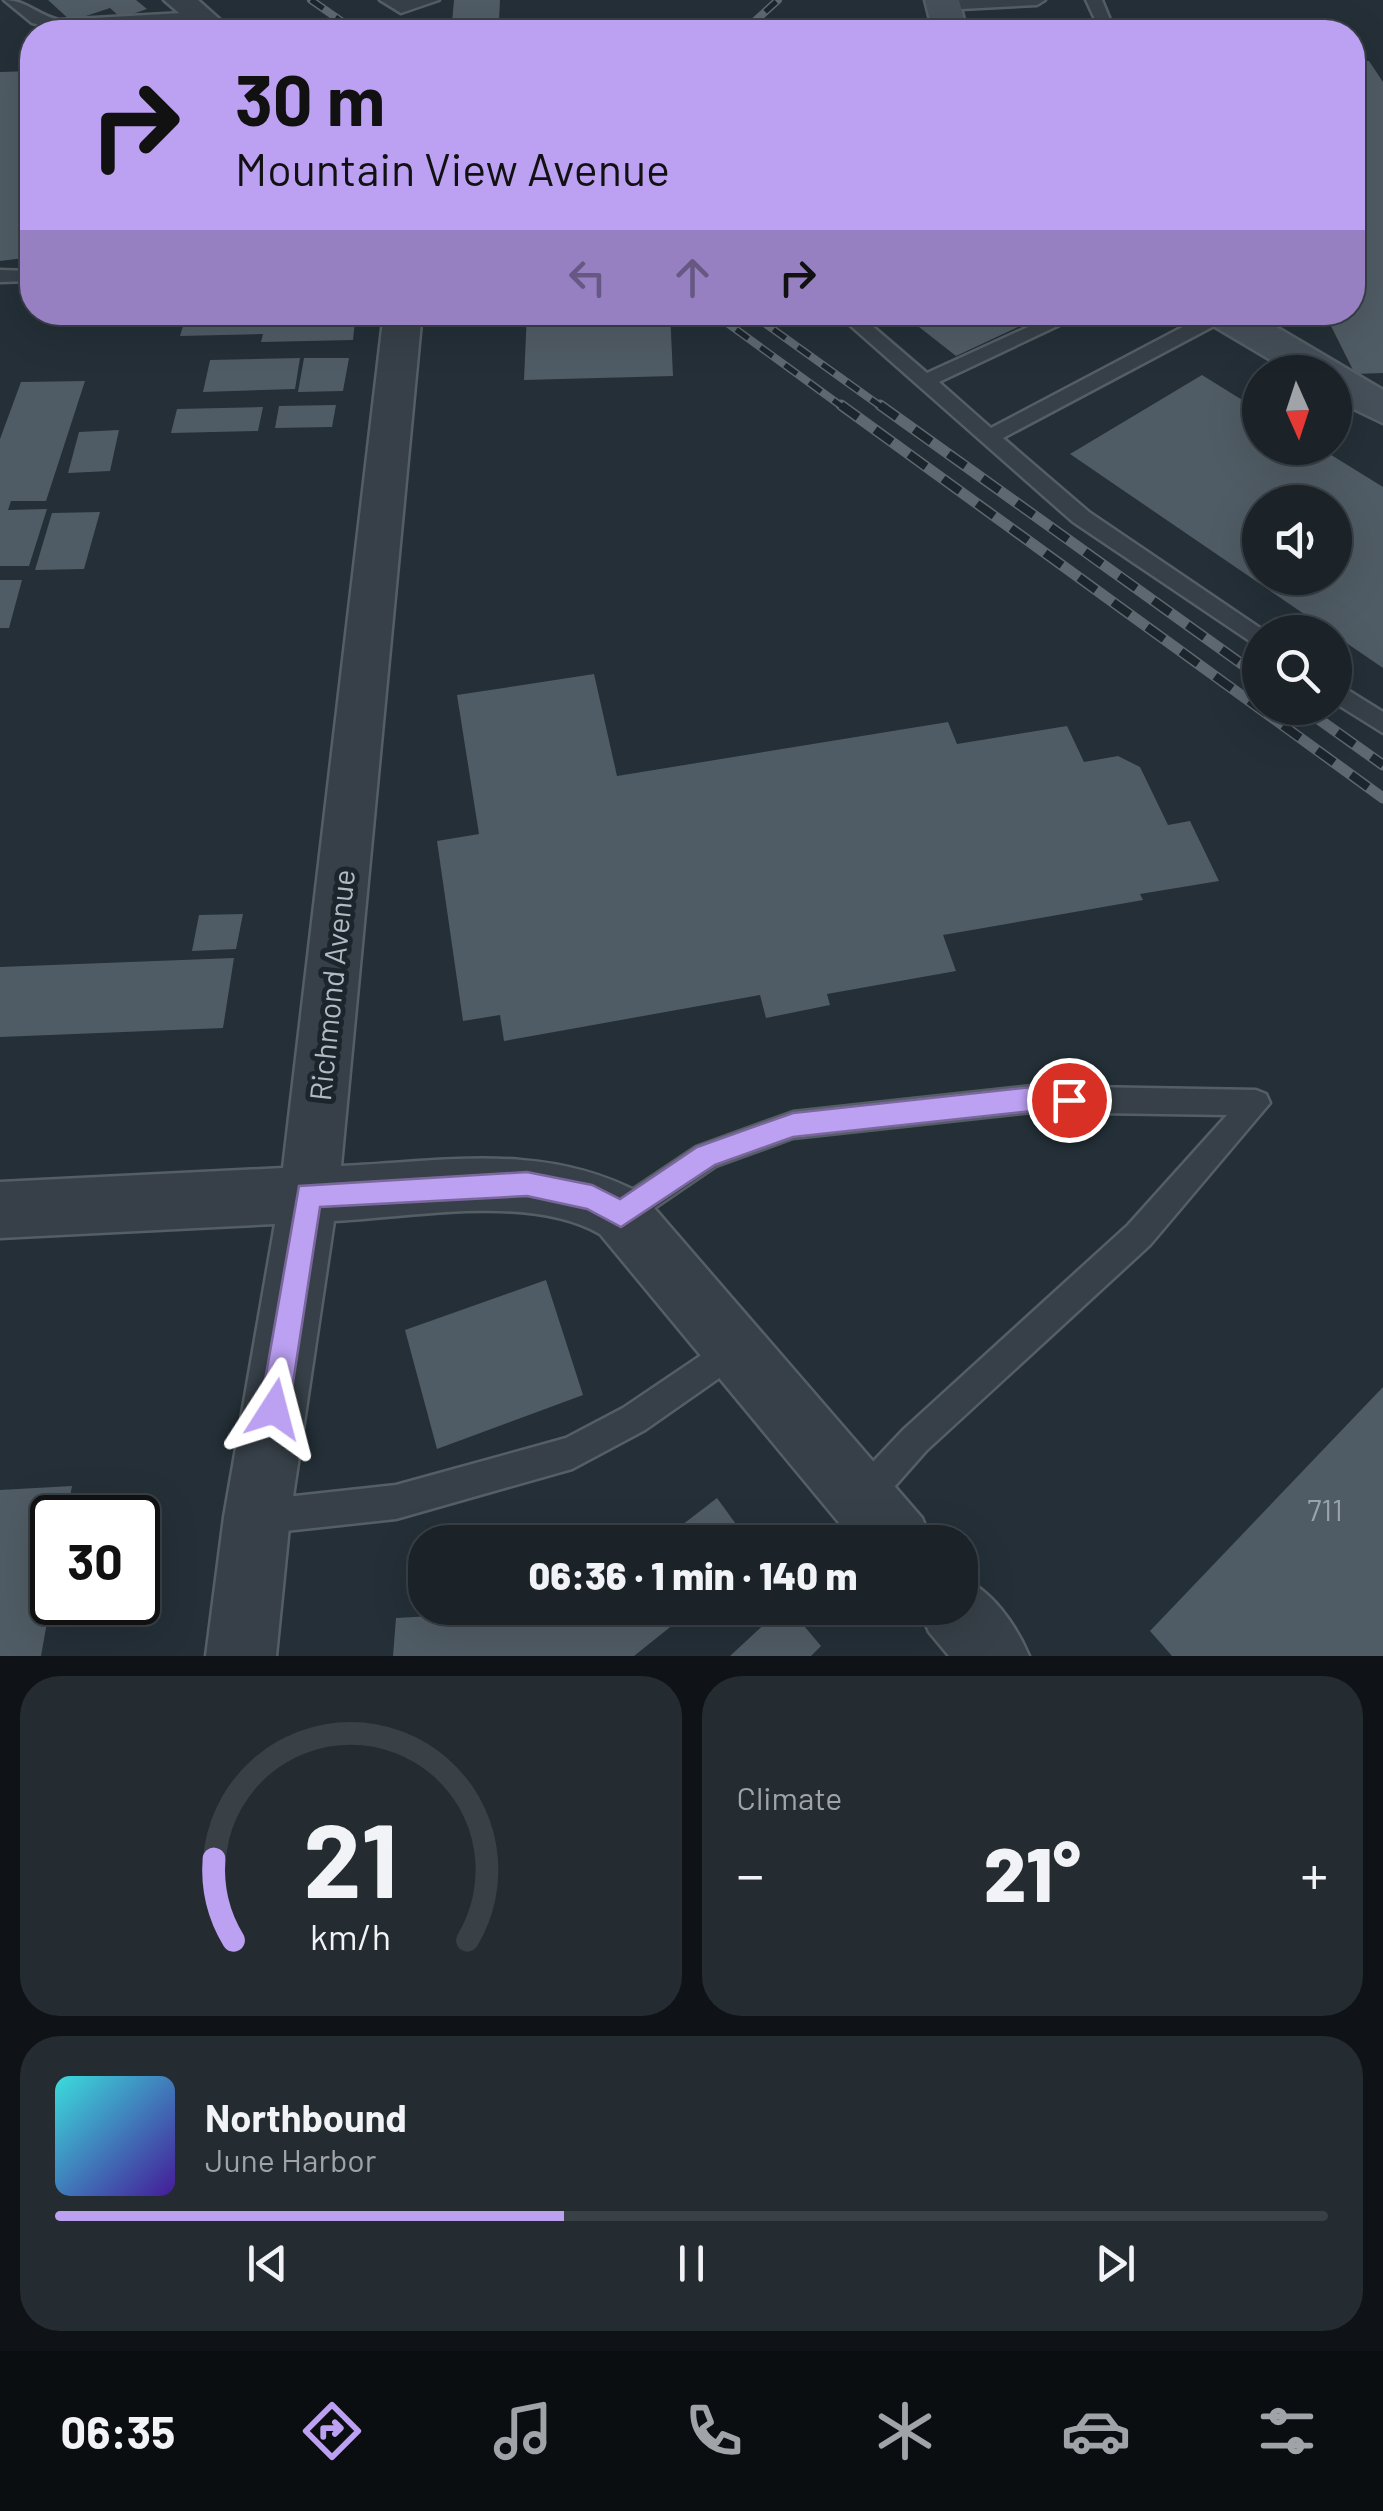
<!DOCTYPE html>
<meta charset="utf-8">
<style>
:root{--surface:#1b2329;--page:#242b31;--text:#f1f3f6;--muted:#a0a4a8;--line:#394046;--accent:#bca0f2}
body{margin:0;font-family:Barlow,sans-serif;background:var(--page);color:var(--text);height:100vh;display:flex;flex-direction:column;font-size:38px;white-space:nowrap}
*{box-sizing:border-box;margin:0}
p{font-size:32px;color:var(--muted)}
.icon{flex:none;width:55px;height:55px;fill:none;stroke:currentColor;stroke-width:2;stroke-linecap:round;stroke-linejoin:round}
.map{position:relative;height:1656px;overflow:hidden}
.panel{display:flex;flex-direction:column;gap:20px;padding:20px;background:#0f1317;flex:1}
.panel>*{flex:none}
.banner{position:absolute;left:20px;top:20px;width:1345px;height:305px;border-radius:40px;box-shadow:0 10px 40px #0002,0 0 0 2px var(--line);background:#bca0f2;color:#111;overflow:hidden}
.needle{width:65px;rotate:177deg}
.tools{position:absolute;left:1242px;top:355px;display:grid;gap:20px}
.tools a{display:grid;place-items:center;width:110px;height:110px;border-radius:50%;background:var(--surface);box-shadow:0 10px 40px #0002,0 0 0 2px var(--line);font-size:50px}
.speed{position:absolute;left:30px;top:1495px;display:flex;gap:20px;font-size:50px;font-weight:700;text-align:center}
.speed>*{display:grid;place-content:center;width:130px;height:130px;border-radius:50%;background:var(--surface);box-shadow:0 10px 40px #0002,0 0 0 2px var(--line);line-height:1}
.speed .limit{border:5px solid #111;border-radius:15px;background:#fff;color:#111}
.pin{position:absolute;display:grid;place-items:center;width:85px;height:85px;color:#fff;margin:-42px;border:5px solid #fff;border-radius:50%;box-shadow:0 2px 10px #0007}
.me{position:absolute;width:110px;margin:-55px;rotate:9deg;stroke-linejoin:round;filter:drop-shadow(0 0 8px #0008)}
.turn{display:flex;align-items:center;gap:35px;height:210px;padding:0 50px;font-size:45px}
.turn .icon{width:130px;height:130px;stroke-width:2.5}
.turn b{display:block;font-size:70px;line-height:85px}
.lanes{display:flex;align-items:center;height:95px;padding:0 50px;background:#0003;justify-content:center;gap:50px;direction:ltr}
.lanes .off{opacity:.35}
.big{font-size:75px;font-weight:800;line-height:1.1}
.panel .card{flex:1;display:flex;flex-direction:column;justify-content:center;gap:15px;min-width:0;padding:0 35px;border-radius:40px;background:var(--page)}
.panel .dial{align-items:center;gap:0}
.dial svg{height:260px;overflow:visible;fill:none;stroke:var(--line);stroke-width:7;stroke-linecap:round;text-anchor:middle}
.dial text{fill:var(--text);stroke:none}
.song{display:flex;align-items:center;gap:30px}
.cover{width:120px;height:120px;border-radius:15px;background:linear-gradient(135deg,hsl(180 70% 55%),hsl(260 70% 35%))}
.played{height:10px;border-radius:5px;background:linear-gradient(90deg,var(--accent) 40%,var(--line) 40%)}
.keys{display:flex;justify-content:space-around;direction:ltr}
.heat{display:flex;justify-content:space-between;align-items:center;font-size:55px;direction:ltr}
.panel .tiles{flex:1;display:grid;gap:20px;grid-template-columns:1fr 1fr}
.card:last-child{grid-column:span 2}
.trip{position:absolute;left:408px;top:1525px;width:570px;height:100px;border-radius:40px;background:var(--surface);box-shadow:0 10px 40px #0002,0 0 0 2px var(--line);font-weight:800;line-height:100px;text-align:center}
.menu{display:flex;height:160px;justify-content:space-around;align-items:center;background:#0b0e10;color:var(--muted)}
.menu .icon{width:70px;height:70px}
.menu .current{color:var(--accent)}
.menu b{font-size:45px;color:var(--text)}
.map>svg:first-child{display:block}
</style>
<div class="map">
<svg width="1383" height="1656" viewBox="0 0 1383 1656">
<rect width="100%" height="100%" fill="#242f37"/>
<g fill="#505c65" fill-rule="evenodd">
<path d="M 48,0 L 136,0 L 147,9 L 121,18 L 110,8 L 71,21 Z"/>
<path d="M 454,0 L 500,0 L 499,21 L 452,22 Z"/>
<path d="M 1352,61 L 1369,61 L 1383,82 L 1383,373 L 1355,374 L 1324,312 L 1352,312 Z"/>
<path d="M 32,71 L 32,257 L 0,261 L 0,72 Z"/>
<path d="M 356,312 L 353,340 L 261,342 L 263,334 L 180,336 L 186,316 Z"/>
<path d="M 527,312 L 670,312 L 673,376 L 524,380 Z"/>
<path d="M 900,312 L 1050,312 L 956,356 Z"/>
<path d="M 300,358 L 295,389 L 203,392 L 210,360 Z"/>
<path d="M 304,358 L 349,358 L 343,391 L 298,392 Z"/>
<path d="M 1202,375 L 1260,411 L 1260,448 L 1320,448 L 1383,487 L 1383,668 L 1070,454 ZM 1260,502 L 1335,502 L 1335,578 L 1260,578 Z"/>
<path d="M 85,381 L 46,501 L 11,501 L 8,510 L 47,509 L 29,566 L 0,566 L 0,439 L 21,382 Z"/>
<path d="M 336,405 L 332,427 L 275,428 L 279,406 Z"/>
<path d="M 263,407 L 258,431 L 171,433 L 177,409 Z"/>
<path d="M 119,430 L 110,471 L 68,473 L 79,432 Z"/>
<path d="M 100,512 L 84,569 L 35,570 L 52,513 Z"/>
<path d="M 0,580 L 22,580 L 9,628 L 0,628 Z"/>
<path d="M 594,674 L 617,776 L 948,722 L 957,744 L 1067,726 L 1084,762 L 1118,756 L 1140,767 L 1168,825 L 1190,821 L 1219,881 L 1140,894 L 1143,900 L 943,935 L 956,971 L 827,994 L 830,1005 L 766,1018 L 760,995 L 504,1041 L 500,1015 L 463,1021 L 437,841 L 479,834 L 457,695 Z"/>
<path d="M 243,914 L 236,949 L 192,951 L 199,915 Z"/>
<path d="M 234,958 L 223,1028 L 0,1037 L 0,967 Z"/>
<path d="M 546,1280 L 583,1395 L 437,1449 L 405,1330 Z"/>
<path d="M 1383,1387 L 1383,1656 L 1172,1656 L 1150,1631 Z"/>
<path d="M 72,1486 L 66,1518 L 52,1518 L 52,1594 L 41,1656 L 0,1656 L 0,1490 Z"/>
<path d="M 717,1498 L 749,1542 L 660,1542 Z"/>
<path d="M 578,1608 L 694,1608 L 634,1656 L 393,1656 L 396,1618 Z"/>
<path d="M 782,1608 L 789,1608 L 821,1646 L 811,1656 L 730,1656 Z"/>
</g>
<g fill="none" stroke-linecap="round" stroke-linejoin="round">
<g stroke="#555e65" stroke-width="5">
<g id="lane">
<path d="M 4,0 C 27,0 37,15 59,20 L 200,12 L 208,17 L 200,22 L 59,30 L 32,23 Z"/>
<path d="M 380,0 L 439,0 L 401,13 Z"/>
<path d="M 1045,0 L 1037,5 L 943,10 L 935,5 L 952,0 Z"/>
<path d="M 1086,0 L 1102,0 L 1115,32 L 1101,32 Z"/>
<path d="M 947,18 L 955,23 L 952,26 L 917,32 L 883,32 Z"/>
<path d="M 0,270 L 32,271 L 32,281 L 0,282 Z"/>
<path d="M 835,312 L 856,312 L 927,373 L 1061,312 L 1087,312 L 939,382 L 991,428 L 1211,312 L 1230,312 L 1229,318 L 1003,438 L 1089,512 L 1266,632 L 1260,632 L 1260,648 L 1073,522 Z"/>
<path d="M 1335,682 L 1383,712 L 1383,733 L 1335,703 Z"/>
<path d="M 1032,1086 L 1256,1090 L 1266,1094 L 1270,1103 L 1150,1245 L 926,1451 L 873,1511 L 861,1516 L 849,1511 L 844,1499 L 849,1487 L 904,1429 L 1128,1225 L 1227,1115 L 1032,1112 L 793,1138 L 716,1166 L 631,1224 L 621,1228 L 611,1224 L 606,1214 L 611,1204 L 696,1147 L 793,1112 Z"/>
<path d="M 734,1333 L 745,1338 L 750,1349 L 745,1360 L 645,1430 L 572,1469 L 396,1519 L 258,1534 L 246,1529 L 241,1517 L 246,1505 L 258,1500 L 396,1485 L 566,1438 L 623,1408 Z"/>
</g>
</g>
<g stroke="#555e65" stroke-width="5">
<g id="street">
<path d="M 164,0 L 198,0 L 234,32 L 201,32 Z"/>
<path d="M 384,312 L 422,312 L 341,1166 C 447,1161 545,1142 642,1194 L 922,1518 L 932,1542 L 855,1542 L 600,1234 C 530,1194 414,1217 334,1221 L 290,1517 L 276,1656 L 206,1656 L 224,1517 L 275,1224 L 0,1238 L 0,1182 L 283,1168 Z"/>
<path d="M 960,1577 C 992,1590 1016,1625 1029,1656 L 949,1656 L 929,1632 L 919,1608 L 960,1608 Z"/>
</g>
</g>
<g stroke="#555e65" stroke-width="5">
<g id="secondary">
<path d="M 925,0 L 959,0 L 967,32 L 933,32 Z"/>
<path d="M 1200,312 L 1251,312 L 1383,390 L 1383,423 L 1335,400 L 1335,372 L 1291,372 L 1205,321 Z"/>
</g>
</g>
<use href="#lane" fill="#374048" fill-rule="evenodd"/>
<use href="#street" fill="#374048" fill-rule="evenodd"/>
<use href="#secondary" fill="#46505a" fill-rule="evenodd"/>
<g stroke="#5e6871" stroke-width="8">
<g id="rail-far1">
<path d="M 311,0 L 357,32"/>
<path d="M 743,32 L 778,0"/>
<path d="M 712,312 L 844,408"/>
<path d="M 749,312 L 883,408"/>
</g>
</g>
<g stroke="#5e6871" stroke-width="11">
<g id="rail">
<path d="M 841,405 L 1383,798"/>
<path d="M 880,405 L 1260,677"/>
<path d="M 1303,708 L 1383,765"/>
</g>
</g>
<use href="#rail-far1" stroke="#1d252c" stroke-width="5" stroke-dasharray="15" stroke-linecap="butt"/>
<use href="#rail" stroke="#1d252c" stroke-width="8" stroke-dasharray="21" stroke-linecap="butt"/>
</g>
<path fill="#bca0f2" stroke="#7a689d" stroke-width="2.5" d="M 1032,1087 L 1078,1092 L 1082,1100 L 1078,1108 L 1032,1111 L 793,1137 L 715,1165 L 621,1227 L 587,1209 L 527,1196 L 320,1207 L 289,1409 L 285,1420 L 274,1424 L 264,1420 L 260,1409 L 299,1186 L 527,1172 L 592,1185 L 620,1199 L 697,1147 L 793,1113 Z"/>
<g text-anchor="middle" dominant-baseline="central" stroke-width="10" stroke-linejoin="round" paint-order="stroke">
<g font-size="30" fill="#b2bbc4" stroke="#1d252c">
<text transform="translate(331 985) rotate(-84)">Richmond Avenue</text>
</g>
<g font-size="30" fill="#9aa3ac">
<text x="1325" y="1509">711</text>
</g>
</g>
</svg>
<div class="tools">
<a><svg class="needle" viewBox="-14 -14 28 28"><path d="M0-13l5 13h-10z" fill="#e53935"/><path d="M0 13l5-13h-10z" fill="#a0a4a8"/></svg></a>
<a><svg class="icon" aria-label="sound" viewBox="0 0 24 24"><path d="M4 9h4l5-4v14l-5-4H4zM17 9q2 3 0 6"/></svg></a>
<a><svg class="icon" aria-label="search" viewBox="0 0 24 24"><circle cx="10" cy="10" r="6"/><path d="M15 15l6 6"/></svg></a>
</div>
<div class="speed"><div class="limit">30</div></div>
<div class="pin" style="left:1069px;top:1100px;background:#d93025"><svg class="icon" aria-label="arrive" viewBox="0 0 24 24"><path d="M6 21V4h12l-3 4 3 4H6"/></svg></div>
<svg class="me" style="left:274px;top:1409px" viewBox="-20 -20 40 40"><path d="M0-17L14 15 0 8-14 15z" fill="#bca0f2" stroke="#fff" stroke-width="4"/></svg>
<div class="trip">06:36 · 1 min · 140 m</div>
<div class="banner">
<div class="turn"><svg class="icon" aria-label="right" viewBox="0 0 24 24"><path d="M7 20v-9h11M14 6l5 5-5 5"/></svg><div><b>30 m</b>Mountain View Avenue</div></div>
<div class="lanes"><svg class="icon off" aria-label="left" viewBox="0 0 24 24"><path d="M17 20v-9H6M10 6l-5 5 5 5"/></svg><svg class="icon off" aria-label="ahead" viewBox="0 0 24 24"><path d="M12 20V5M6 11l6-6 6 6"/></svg><svg class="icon" aria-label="right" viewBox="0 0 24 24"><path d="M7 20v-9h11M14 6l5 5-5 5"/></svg></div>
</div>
</div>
<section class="panel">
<div class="tiles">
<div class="card dial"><svg viewBox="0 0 100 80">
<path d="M14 69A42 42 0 1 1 86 69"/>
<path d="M14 69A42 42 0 0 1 8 44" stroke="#bca0f2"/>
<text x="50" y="56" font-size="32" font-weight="700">21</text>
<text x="50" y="72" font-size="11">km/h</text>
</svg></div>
<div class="card"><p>Climate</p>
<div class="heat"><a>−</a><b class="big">21°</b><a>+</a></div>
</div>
<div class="card">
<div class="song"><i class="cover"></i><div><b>Northbound</b><p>June Harbor</p></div></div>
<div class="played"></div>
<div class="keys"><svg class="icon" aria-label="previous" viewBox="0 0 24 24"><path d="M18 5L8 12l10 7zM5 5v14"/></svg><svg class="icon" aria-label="pause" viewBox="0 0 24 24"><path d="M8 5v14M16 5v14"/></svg><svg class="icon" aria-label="next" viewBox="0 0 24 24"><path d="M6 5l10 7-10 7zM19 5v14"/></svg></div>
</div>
</div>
</section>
<nav class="menu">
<b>06:35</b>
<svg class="icon current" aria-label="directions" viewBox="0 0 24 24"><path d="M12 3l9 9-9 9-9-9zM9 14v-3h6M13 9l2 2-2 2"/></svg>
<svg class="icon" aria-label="music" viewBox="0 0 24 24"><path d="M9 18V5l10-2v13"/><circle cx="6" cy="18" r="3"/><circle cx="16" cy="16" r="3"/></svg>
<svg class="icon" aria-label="phone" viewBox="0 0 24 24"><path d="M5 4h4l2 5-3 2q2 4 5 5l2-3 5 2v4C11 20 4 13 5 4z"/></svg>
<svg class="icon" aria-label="climate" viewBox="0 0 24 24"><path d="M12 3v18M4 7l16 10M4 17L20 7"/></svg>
<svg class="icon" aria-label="car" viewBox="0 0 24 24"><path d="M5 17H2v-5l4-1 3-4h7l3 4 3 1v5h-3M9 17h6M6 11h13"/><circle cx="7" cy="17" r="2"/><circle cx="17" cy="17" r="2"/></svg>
<svg class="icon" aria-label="filters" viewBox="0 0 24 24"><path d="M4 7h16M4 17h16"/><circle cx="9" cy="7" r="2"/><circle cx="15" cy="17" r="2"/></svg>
</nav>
